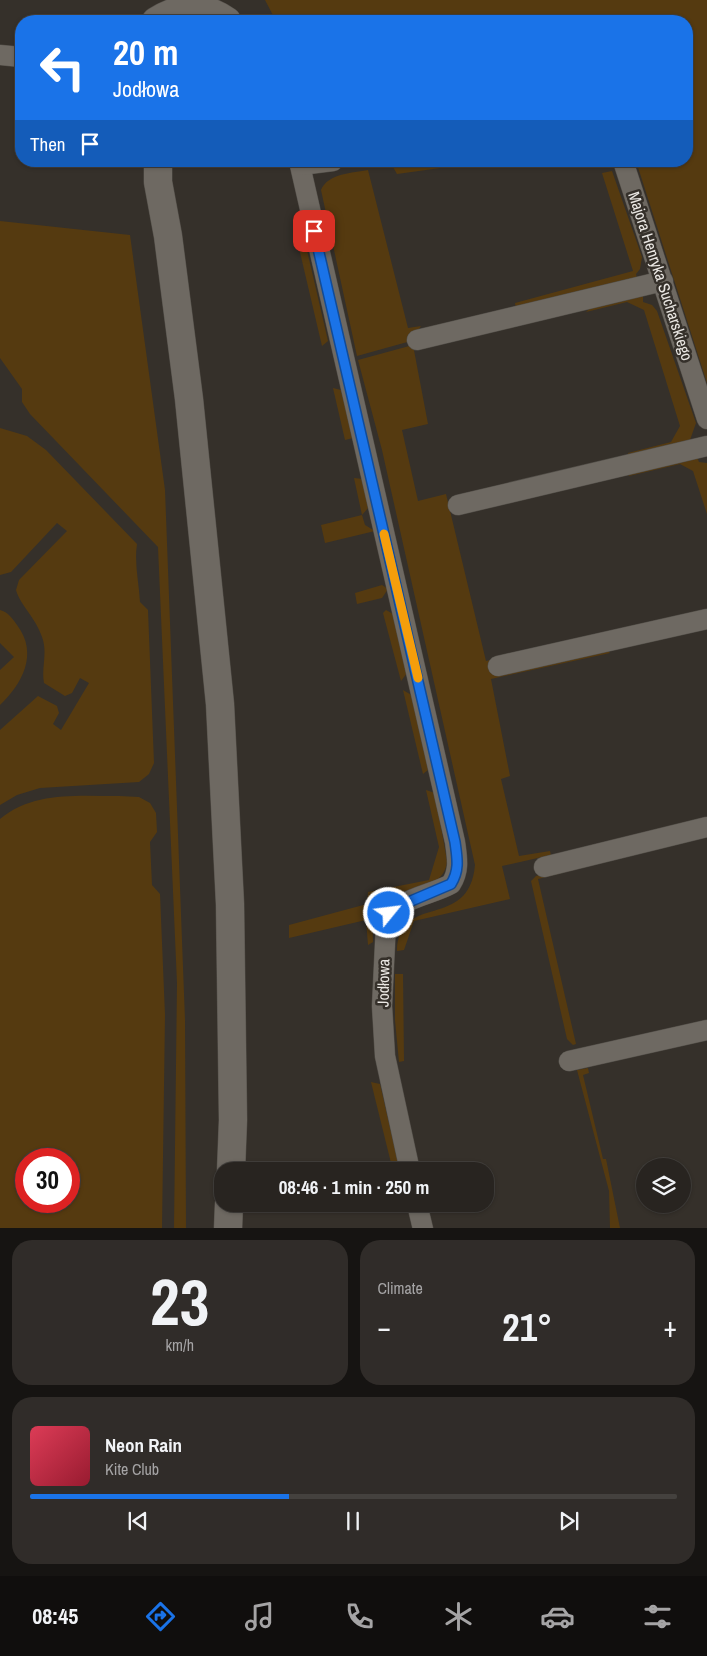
<!DOCTYPE html>
<meta charset="utf-8">
<style>
:root{--surface:#282420;--page:#302c29;--text:#f1f3f6;--muted:#a5a4a5;--line:#44413e;--accent:#1a73e8}
body{margin:0;font-family:"Archivo Narrow",sans-serif;background:var(--page);color:var(--text);height:100vh;display:flex;flex-direction:column;font-size:19px;white-space:nowrap}
*{box-sizing:border-box;margin:0}
p{font-size:16px;color:var(--muted)}
.icon{flex:none;width:28px;height:28px;fill:none;stroke:currentColor;stroke-width:2;stroke-linecap:round;stroke-linejoin:round}
.map{position:relative;height:1228px;overflow:hidden}
.side{display:flex;flex-direction:column;gap:12px;padding:12px;background:#161412;flex:1}
.side>*{flex:none}
.top-card{position:absolute;left:15px;top:15px;width:678px;height:152px;border-radius:20px;box-shadow:0 1px 4px #0004,0 0 0 1px var(--line);background:#1a73e8;color:#fff;overflow:hidden}
.controls{position:absolute;left:636px;top:1158px;display:grid;gap:10px}
.controls a{display:grid;place-items:center;width:55px;height:55px;border-radius:50%;background:var(--surface);box-shadow:0 1px 4px #0004,0 0 0 1px var(--line);font-size:25px}
.speed{position:absolute;left:15px;top:1148px;display:flex;gap:10px;font-size:25px;font-weight:700;text-align:center}
.speed>*{display:grid;place-content:center;width:65px;height:65px;border-radius:50%;background:var(--surface);box-shadow:0 1px 4px #0004,0 0 0 1px var(--line);line-height:1}
.speed .limit{border:8px solid #d22;background:#fff;color:#111}
.pin{position:absolute;display:grid;place-items:center;width:42px;height:42px;color:#fff;margin:-21px;border-radius:10px;box-shadow:0 2px 8px #0006}
.me{position:absolute;width:55px;margin:-28px;rotate:61deg;stroke-linejoin:round;filter:drop-shadow(0 0 4px #0008)}
.turn{display:flex;align-items:center;gap:18px;height:105px;padding:0 15px;font-size:22px}
.turn .icon{width:65px;height:65px;stroke-width:2.5}
.turn b{display:block;font-size:35px;line-height:42px}
.then{display:flex;align-items:center;height:48px;padding:0 15px;background:#0003;gap:10px;font-size:19px}
.big{font-size:38px;font-weight:700;line-height:1.1}
.side .card{flex:1;display:flex;flex-direction:column;justify-content:center;gap:8px;min-width:0;padding:0 18px;border-radius:20px;background:var(--page)}
.side .dial{align-items:center;gap:0}
.dial b{font-size:65px;line-height:1}
.song{display:flex;align-items:center;gap:15px}
.cover{width:60px;height:60px;border-radius:8px;background:linear-gradient(135deg,hsl(350 70% 55%),hsl(350 70% 35%))}
.played{height:5px;border-radius:2px;background:linear-gradient(90deg,var(--accent) 40%,var(--line) 40%)}
.keys{display:flex;justify-content:space-around;direction:ltr}
.heat{display:flex;justify-content:space-between;align-items:center;font-size:28px;direction:ltr}
.side .tiles{flex:1;display:grid;gap:12px;grid-template-columns:1fr 1fr}
.card:last-child{grid-column:span 2}
.trip{position:absolute;left:214px;top:1162px;width:280px;height:50px;border-radius:20px;background:var(--surface);box-shadow:0 1px 4px #0004,0 0 0 1px var(--line);font-weight:700;line-height:50px;text-align:center}
.menu{display:flex;height:80px;justify-content:space-around;align-items:center;background:#100e0d;color:var(--muted)}
.menu .icon{width:35px;height:35px}
.menu .active{color:var(--accent)}
.menu b{font-size:22px;color:var(--text)}
.map>svg:first-child{display:block}
</style>
<div class="map">
<svg width="707" height="1229" viewBox="0 0 707 1229">
<rect width="100%" height="100%" fill="#35302a"/>
<g fill="#553a10" fill-rule="evenodd">
<path d="M 265,0 L 707,0 L 707,383 L 636,161 L 686,161 L 686,21 L 276,21 Z"/>
<path d="M 454,161 L 455,166 L 397,174 L 393,167 Z"/>
<path d="M 368,170 L 408,328 L 421,326 L 411,341 L 357,356 L 321,190 C 328,173 353,173 368,170 Z"/>
<path d="M 612,171 L 642,257 L 640,269 L 636,274 L 637,278 L 516,309 L 515,303 L 633,271 L 602,173 Z"/>
<path d="M 0,221 L 130,235 L 165,490 L 185,1020 L 186,1228 L 174,1228 L 177,983 L 158,547 L 30,414 L 22,402 L 22,389 L 0,358 Z"/>
<path d="M 306,246 L 328,341 L 322,346 L 299,248 Z"/>
<path d="M 639,296 L 643,296 L 643,302 L 652,305 L 657,311 L 696,423 L 690,440 L 629,459 L 628,453 L 671,442 L 680,426 L 644,310 L 627,302 L 586,312 L 590,308 Z"/>
<path d="M 413,345 L 428,424 L 402,430 L 418,501 L 446,494 L 486,661 L 520,652 L 608,651 L 610,653 L 491,679 L 510,776 L 501,779 L 519,856 L 550,851 L 551,855 L 502,866 L 510,899 L 414,921 L 404,950 L 397,951 C 399,891 469,932 475,865 L 382,450 L 358,360 Z"/>
<path d="M 333,388 L 341,390 L 353,438 L 345,440 Z"/>
<path d="M 0,428 L 27,436 L 46,450 L 137,544 C 134,563 139,583 140,602 L 148,610 L 154,763 L 149,774 L 139,782 L 40,788 L 17,795 L 0,805 L 0,730 L 38,696 L 57,706 L 59,713 L 53,724 L 61,730 L 89,683 L 80,678 L 72,693 L 65,696 L 44,683 C 41,668 48,653 42,637 C 36,618 20,605 16,590 L 19,580 L 67,531 L 57,523 L 11,572 L 0,575 Z"/>
<path d="M 697,457 L 699,462 L 707,463 L 707,514 L 693,471 L 680,464 L 629,476 L 628,473 Z"/>
<path d="M 354,478 L 363,479 L 368,508 L 362,515 L 365,525 L 375,531 L 325,543 L 321,525 L 362,515 Z"/>
<path d="M 382,585 L 388,589 L 382,598 L 357,604 L 355,593 Z"/>
<path d="M 0,610 C 8,612 13,619 17,625 C 39,654 22,684 0,705 L 0,670 L 14,657 L 0,643 Z"/>
<path d="M 386,610 L 395,615 L 407,673 L 401,681 L 383,613 Z"/>
<path d="M 403,690 L 413,696 L 429,769 L 423,774 Z"/>
<path d="M 426,790 L 435,793 L 447,861 C 444,899 382,882 374,915 C 372,923 373,934 373,942 L 368,945 L 366,920 L 289,938 L 289,925 L 367,904 L 368,892 L 429,880 L 439,847 Z"/>
<path d="M 119,796 L 139,797 L 150,803 L 156,813 L 157,832 L 150,842 L 152,885 L 160,894 L 165,1015 L 162,1228 L 0,1228 L 0,819 C 33,791 78,796 119,796 ZM 26,1159 L 69,1159 L 69,1201 L 26,1201 Z"/>
<path d="M 571,866 L 574,870 L 538,879 L 576,1044 L 573,1045 L 567,1039 L 531,881 L 536,876 Z"/>
<path d="M 395,974 L 403,974 L 404,1061 L 399,1062 L 395,1020 Z"/>
<path d="M 588,1068 L 589,1073 L 583,1075 L 603,1159 L 606,1159 L 620,1228 L 610,1228 L 609,1191 L 577,1070 Z"/>
<path d="M 371,1082 L 380,1084 L 400,1171 L 393,1171 Z"/>
</g>
<g fill="none" stroke-linecap="round" stroke-linejoin="round">
<g stroke="#524e48" stroke-width="21">
<g id="street">
<path d="M 0,55 L 21,57"/>
<path d="M 299,161 L 455,842 C 457,857 460,870 451,884 C 430,896 395,898 386,923 L 382,1006 L 385,1056 L 410,1171"/>
<path d="M 623,161 L 707,419"/>
<path d="M 301,165 L 333,161"/>
<path d="M 417,340 L 663,281"/>
<path d="M 458,505 L 707,446"/>
<path d="M 498,666 L 707,619"/>
<path d="M 544,867 L 707,827"/>
<path d="M 569,1061 L 707,1030"/>
<path d="M 417,1204 L 423,1229"/>
</g>
</g>
<g stroke="#524e48" stroke-width="29">
<g id="secondary">
<path d="M 156,21 C 180,6 203,4 227,21"/>
<path d="M 158,161 L 158,182 L 168,236 L 189,399 L 220,704 L 230,904 L 233,1120 L 231,1171"/>
<path d="M 228,1229 L 229,1204"/>
</g>
</g>
<use href="#street" stroke="#6e6962" stroke-width="20"/>
<use href="#secondary" stroke="#6e6962" stroke-width="28"/>
</g>
<g fill="none" stroke-linecap="round" stroke-linejoin="round">
<g stroke="#114b97" stroke-width="12">
<path id="route" d="M 314,231 L 455,842 C 457,857 460,870 451,884 L 397,907 L 389,913"/>
</g>
<use href="#route" stroke="#1a73e8" stroke-width="9"/>
<path stroke="#f59e0b" stroke-width="9" d="M 384,534 L 418,678"/>
</g>
<g text-anchor="middle" dominant-baseline="central" stroke-width="5" stroke-linejoin="round" paint-order="stroke">
<g font-size="16" fill="#eae7e3" stroke="#35302a">
<text transform="translate(661 276) rotate(72)">Majora Henryka Sucharskiego</text>
<text transform="translate(383 983) rotate(-89)">Jodłowa</text>
</g>
</g>
</svg>
<div class="controls">
<a><svg class="icon" aria-label="layers" viewBox="0 0 24 24"><path d="M12 4l9 5-9 5-9-5zM3 14l9 5 9-5"/></svg></a>
</div>
<div class="speed"><div class="limit">30</div></div>
<div class="pin" style="left:314px;top:231px;background:#d93025"><svg class="icon" aria-label="arrive" viewBox="0 0 24 24"><path d="M6 21V4h12l-3 4 3 4H6"/></svg></div>
<svg class="me" style="left:389px;top:913px" viewBox="-20 -20 40 40"><circle r="17" fill="#1a73e8" stroke="#fff" stroke-width="3"/><path d="M0-11L8 9 0 5-8 9z" fill="#fff"/></svg>
<div class="trip">08:46 · 1 min · 250 m</div>
<div class="top-card">
<div class="turn"><svg class="icon" aria-label="left" viewBox="0 0 24 24"><path d="M17 20v-9H6M10 6l-5 5 5 5"/></svg><div><b>20 m</b>Jodłowa</div></div>
<div class="then">Then<svg class="icon" aria-label="arrive" viewBox="0 0 24 24"><path d="M6 21V4h12l-3 4 3 4H6"/></svg></div>
</div>
</div>
<section class="side">
<div class="tiles">
<div class="card dial"><b>23</b><p>km/h</p></div>
<div class="card"><p>Climate</p>
<div class="heat"><a>−</a><b class="big">21°</b><a>+</a></div>
</div>
<div class="card">
<div class="song"><i class="cover"></i><div><b>Neon Rain</b><p>Kite Club</p></div></div>
<div class="played"></div>
<div class="keys"><svg class="icon" aria-label="previous" viewBox="0 0 24 24"><path d="M18 5L8 12l10 7zM5 5v14"/></svg><svg class="icon" aria-label="pause" viewBox="0 0 24 24"><path d="M8 5v14M16 5v14"/></svg><svg class="icon" aria-label="next" viewBox="0 0 24 24"><path d="M6 5l10 7-10 7zM19 5v14"/></svg></div>
</div>
</div>
</section>
<nav class="menu">
<b>08:45</b>
<svg class="icon active" aria-label="directions" viewBox="0 0 24 24"><path d="M12 3l9 9-9 9-9-9zM9 14v-3h6M13 9l2 2-2 2"/></svg>
<svg class="icon" aria-label="music" viewBox="0 0 24 24"><path d="M9 18V5l10-2v13"/><circle cx="6" cy="18" r="3"/><circle cx="16" cy="16" r="3"/></svg>
<svg class="icon" aria-label="phone" viewBox="0 0 24 24"><path d="M5 4h4l2 5-3 2q2 4 5 5l2-3 5 2v4C11 20 4 13 5 4z"/></svg>
<svg class="icon" aria-label="climate" viewBox="0 0 24 24"><path d="M12 3v18M4 7l16 10M4 17L20 7"/></svg>
<svg class="icon" aria-label="car" viewBox="0 0 24 24"><path d="M5 17H2v-5l4-1 3-4h7l3 4 3 1v5h-3M9 17h6M6 11h13"/><circle cx="7" cy="17" r="2"/><circle cx="17" cy="17" r="2"/></svg>
<svg class="icon" aria-label="filters" viewBox="0 0 24 24"><path d="M4 7h16M4 17h16"/><circle cx="9" cy="7" r="2"/><circle cx="15" cy="17" r="2"/></svg>
</nav>
